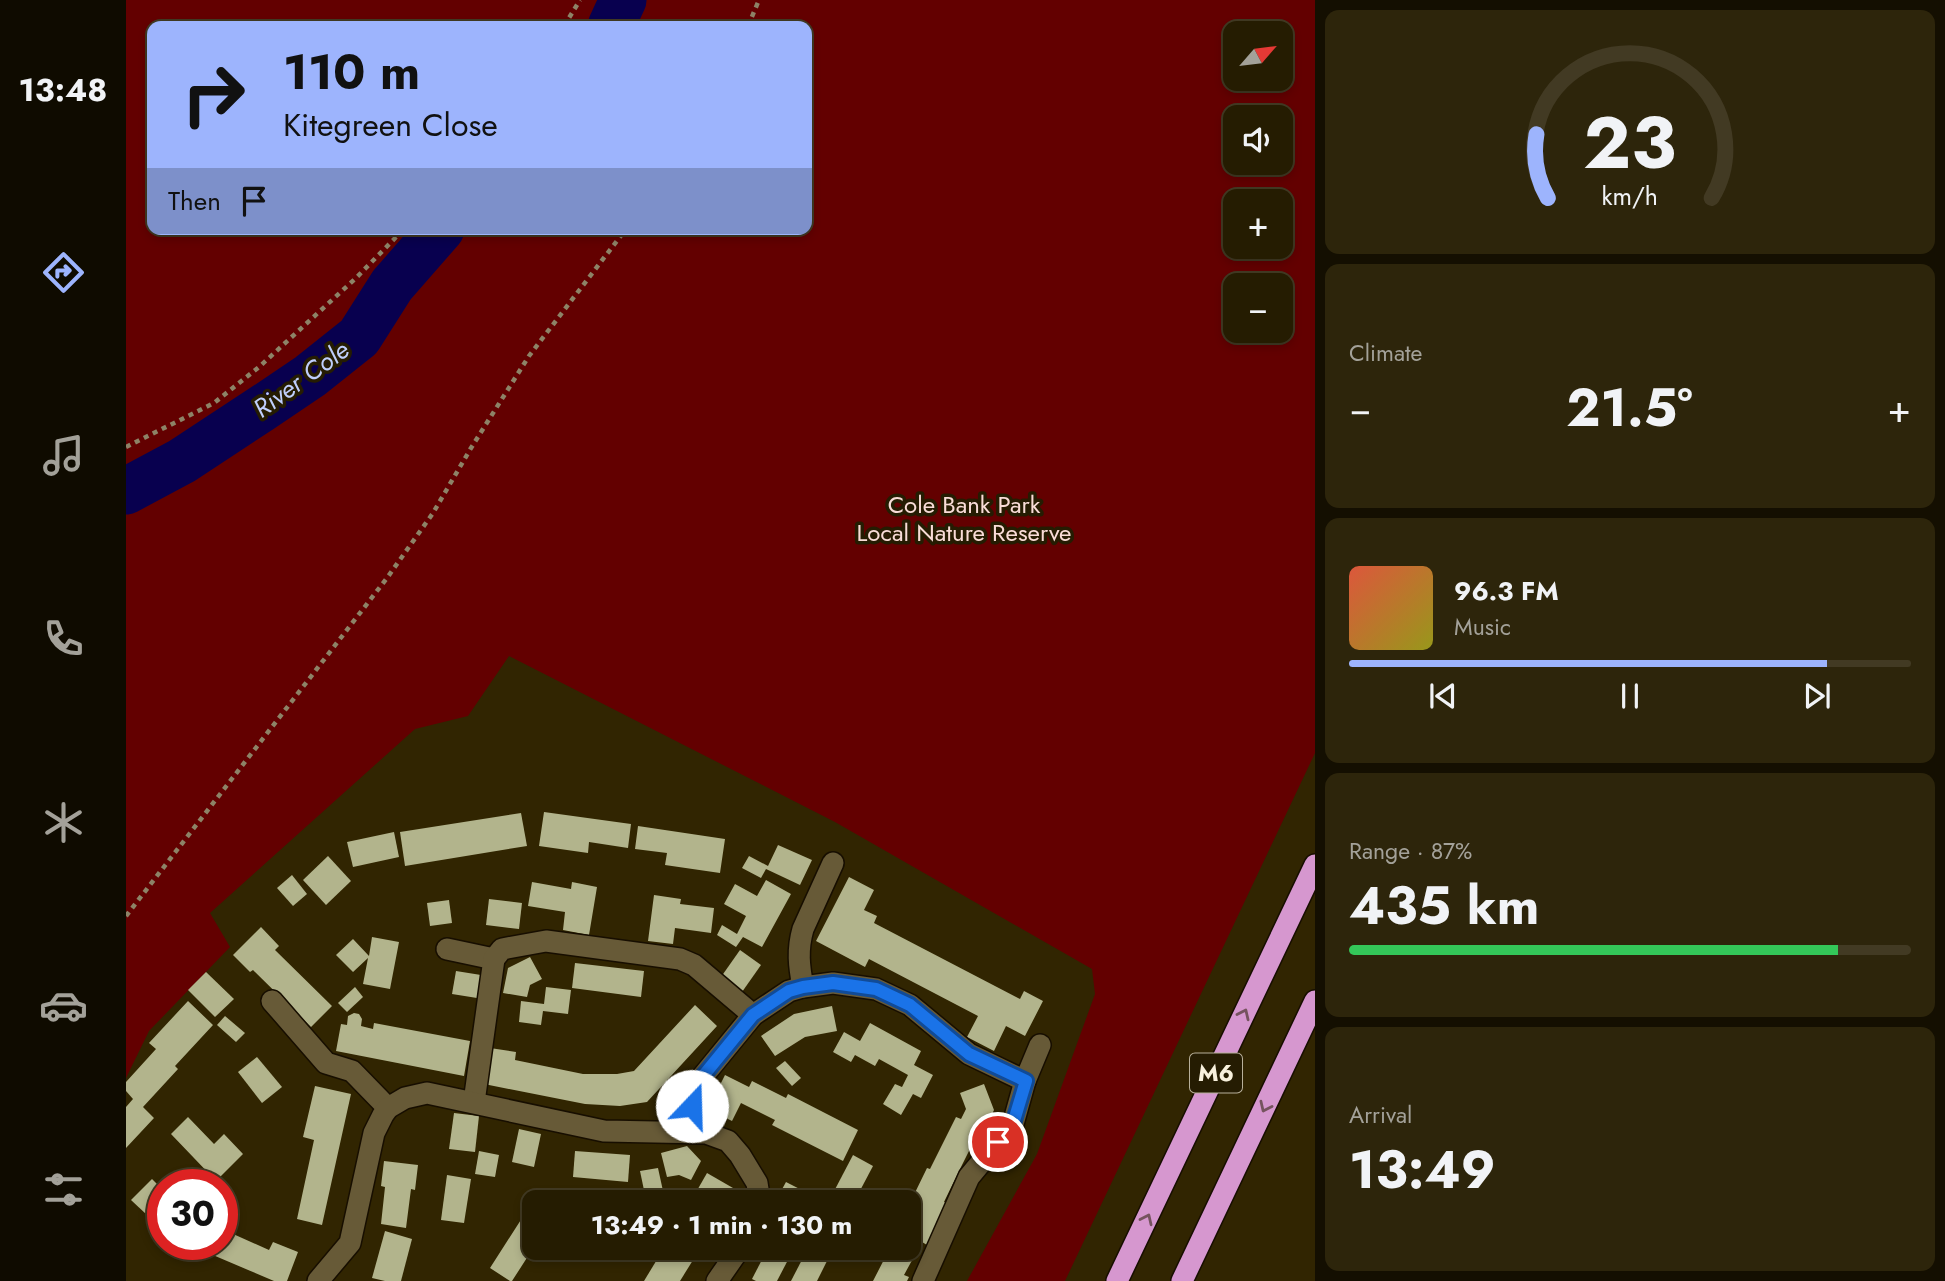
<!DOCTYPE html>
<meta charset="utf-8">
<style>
:root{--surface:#251c01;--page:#2d250b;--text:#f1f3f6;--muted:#a3a199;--line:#423a23;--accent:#9db4fd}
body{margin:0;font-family:Jost,sans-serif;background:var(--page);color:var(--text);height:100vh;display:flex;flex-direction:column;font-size:26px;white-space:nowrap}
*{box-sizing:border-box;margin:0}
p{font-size:23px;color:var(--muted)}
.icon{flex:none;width:38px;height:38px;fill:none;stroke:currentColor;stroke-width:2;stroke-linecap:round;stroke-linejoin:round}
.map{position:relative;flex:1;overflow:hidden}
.drawer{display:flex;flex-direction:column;gap:10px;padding:10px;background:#140f01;width:630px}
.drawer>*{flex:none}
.banner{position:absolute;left:21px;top:21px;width:665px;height:214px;border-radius:14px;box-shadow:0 4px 10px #0003,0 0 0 2px var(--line);background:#9db4fd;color:#111;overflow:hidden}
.needle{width:46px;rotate:62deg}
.fabs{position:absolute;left:1097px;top:21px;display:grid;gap:14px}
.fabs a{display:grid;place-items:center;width:70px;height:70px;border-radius:14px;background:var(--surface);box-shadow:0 4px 10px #0003,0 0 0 2px var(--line);font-size:35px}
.speed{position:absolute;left:21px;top:1169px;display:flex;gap:14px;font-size:35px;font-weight:700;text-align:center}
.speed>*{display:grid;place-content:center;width:91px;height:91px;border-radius:50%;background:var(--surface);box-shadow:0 4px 10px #0003,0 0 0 2px var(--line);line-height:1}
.speed .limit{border:10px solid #d22;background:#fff;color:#111}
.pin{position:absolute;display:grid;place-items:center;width:60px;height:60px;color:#fff;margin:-30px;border:4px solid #fff;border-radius:50%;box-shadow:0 2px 7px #0007}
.me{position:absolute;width:77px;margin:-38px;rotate:21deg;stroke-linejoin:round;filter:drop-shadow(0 0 5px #0008)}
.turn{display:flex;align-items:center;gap:24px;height:147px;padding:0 21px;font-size:32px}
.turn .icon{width:91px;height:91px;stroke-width:2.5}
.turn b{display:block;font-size:49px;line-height:60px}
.then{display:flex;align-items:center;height:66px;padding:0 21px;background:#0003;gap:14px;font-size:26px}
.big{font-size:52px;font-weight:700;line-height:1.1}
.drawer .card{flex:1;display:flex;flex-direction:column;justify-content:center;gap:10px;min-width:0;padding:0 24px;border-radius:14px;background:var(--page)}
.drawer .dial{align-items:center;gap:0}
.dial svg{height:182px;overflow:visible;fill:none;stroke:var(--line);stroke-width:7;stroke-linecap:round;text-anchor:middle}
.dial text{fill:var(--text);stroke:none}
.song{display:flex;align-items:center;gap:21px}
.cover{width:84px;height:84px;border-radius:10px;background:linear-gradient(135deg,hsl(10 70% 55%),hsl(60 70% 35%))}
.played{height:7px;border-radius:4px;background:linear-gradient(90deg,var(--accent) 85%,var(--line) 85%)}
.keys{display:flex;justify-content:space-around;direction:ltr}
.heat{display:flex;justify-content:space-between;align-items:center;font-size:38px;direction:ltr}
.charge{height:10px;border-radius:5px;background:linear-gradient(90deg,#34c759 87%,var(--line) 0)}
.trip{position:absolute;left:396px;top:1190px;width:399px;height:70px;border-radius:14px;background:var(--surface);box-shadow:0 4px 10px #0003,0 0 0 2px var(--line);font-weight:700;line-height:70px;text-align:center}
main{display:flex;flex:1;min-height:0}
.tabs{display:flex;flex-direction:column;width:126px;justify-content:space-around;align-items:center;background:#0f0b00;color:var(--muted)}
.tabs .icon{width:49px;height:49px}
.tabs .on{color:var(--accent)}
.tabs b{font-size:32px;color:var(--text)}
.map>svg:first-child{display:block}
</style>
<main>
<nav class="tabs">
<b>13:48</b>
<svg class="icon on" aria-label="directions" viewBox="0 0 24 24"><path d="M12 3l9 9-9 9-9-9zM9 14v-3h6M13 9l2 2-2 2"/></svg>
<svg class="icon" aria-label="music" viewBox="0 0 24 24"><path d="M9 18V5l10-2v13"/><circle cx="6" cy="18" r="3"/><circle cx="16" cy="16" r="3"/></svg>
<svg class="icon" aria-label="phone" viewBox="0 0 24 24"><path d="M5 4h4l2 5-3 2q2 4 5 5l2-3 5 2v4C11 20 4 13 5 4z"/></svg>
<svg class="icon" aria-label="climate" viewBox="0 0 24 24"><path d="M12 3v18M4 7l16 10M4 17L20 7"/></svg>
<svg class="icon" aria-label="car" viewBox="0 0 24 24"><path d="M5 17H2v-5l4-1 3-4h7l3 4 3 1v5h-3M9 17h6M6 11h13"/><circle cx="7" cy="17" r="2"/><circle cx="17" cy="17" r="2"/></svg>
<svg class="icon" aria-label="filters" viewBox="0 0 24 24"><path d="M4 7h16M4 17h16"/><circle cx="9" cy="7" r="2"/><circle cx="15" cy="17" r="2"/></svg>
</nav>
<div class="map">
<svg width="1189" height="1281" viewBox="0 0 1189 1281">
<rect width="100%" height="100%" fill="#312501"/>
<path fill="#630000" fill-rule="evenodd" d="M 0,0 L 1189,0 L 1189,753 L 939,1281 L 841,1281 L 911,1154 L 969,994 L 966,969 L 709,822 L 383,656 L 342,716 L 289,729 L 84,913 L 104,947 L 23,1031 L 0,1078 ZM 26,26 L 681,26 L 681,229 L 26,229 ZM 1110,33 L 1155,33 L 1155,79 L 1110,79 ZM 1110,117 L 1155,117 L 1155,163 L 1110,163 ZM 1110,201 L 1155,201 L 1155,247 L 1110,247 ZM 1110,285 L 1155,285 L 1155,331 L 1110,331 Z"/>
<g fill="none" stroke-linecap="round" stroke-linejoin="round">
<g stroke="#08004f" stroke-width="47">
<path d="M 485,26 L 497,0"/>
<path d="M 0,491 L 56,461 L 135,409 L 184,376 L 233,337 L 266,285 L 315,229"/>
</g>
</g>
<g fill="#b2b48c">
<path d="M 418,812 L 505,824 L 502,848 L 463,842 L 462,853 L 413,846 Z"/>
<path d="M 395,813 L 401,846 L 279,866 L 274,832 Z"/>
<path d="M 512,826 L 599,839 L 594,873 L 539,865 L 541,853 L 509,849 Z"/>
<path d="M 268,832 L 273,857 L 227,867 L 221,842 Z"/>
<path d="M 652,845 L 686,860 L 674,885 L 640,869 L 635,878 L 616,868 L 623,856 L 642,866 Z"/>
<path d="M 202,856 L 225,881 L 200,905 L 177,880 Z"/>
<path d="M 166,875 L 181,894 L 167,906 L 151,888 Z"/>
<path d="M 723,877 L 748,890 L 738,910 L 751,916 L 748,923 L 894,999 L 898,991 L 917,1001 L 899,1036 L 880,1026 L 868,1051 L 841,1037 L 852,1016 L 743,959 L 739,967 L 690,941 Z"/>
<path d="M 640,880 L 665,894 L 636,947 L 617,937 L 610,947 L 591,935 L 596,925 L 611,934 L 620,916 L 598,904 L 609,884 L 631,896 Z"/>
<path d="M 406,882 L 445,889 L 446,882 L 471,887 L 463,935 L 437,930 L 439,912 L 402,906 Z"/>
<path d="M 528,895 L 555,899 L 554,904 L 588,908 L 585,933 L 549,928 L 547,944 L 522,941 Z"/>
<path d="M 363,899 L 396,903 L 393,929 L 360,925 Z"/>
<path d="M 323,900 L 326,923 L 304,926 L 301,903 Z"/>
<path d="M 135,927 L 153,946 L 149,950 L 206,1006 L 185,1027 L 127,970 L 124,972 L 107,955 Z"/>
<path d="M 246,937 L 273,942 L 264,989 L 237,984 L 242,958 L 227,972 L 210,955 L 227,939 L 243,956 Z"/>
<path d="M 614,950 L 635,965 L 616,992 L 595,977 Z"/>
<path d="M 404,957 L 416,979 L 404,985 L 401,997 L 377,993 L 382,968 Z"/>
<path d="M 449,963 L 518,971 L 515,997 L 446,988 Z"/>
<path d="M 330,971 L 355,975 L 351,998 L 326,994 Z"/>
<path d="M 80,972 L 108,999 L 89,1017 L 62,990 Z"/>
<path d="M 229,987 L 237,997 L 221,1012 L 212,1003 Z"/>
<path d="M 420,987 L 445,990 L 442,1014 L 417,1011 L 415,1025 L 393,1022 L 395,1001 L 418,1004 Z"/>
<path d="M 62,1001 L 87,1025 L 49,1066 L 52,1069 L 17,1107 L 28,1118 L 0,1148 L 0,1107 L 7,1099 L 0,1091 L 0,1082 L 30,1049 L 23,1043 Z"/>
<path d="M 569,1005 L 591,1026 L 521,1102 L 494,1106 L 459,1104 L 358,1084 L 364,1048 L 390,1052 L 389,1060 L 457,1074 L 491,1074 L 508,1071 Z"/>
<path d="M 706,1006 L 711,1031 L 679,1037 L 649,1056 L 635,1036 L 668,1014 Z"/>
<path d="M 228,1013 L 233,1014 L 236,1019 L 235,1026 L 247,1029 L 248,1023 L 344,1041 L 338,1076 L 210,1051 L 215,1024 L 221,1025 L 222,1016 Z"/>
<path d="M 99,1016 L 119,1033 L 110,1042 L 91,1025 Z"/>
<path d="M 744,1023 L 795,1051 L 788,1065 L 807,1075 L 795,1098 L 787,1094 L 775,1115 L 757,1104 L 769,1084 L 776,1087 L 782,1075 L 753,1059 L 749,1066 L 729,1055 L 725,1062 L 707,1052 L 718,1032 L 734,1041 Z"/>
<path d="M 131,1057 L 156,1087 L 136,1103 L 112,1072 Z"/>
<path d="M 659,1061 L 675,1078 L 666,1086 L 650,1068 Z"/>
<path d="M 599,1075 L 623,1087 L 626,1081 L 660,1098 L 662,1094 L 732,1130 L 717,1161 L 646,1125 L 649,1120 L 615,1103 L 606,1121 L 582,1109 Z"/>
<path d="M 858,1084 L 868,1110 L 848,1152 L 844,1149 L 833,1171 L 818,1202 L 822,1203 L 801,1245 L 796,1242 L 778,1275 L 783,1277 L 781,1281 L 747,1281 L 764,1248 L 782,1248 L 782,1207 L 801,1168 L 804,1169 L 830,1117 L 835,1119 L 840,1109 L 834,1093 Z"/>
<path d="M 189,1086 L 225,1094 L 196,1225 L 171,1219 L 188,1140 L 177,1137 Z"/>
<path d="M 328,1113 L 353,1116 L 349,1152 L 323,1149 Z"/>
<path d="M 62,1117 L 88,1144 L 98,1134 L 117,1154 L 90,1181 L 45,1134 Z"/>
<path d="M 393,1129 L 415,1134 L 408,1167 L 386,1162 Z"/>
<path d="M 561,1146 L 575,1161 L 565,1180 L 553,1175 L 541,1177 L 535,1153 Z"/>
<path d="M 353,1151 L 373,1155 L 369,1177 L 349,1174 Z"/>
<path d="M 449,1151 L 504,1155 L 502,1182 L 447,1177 Z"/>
<path d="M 727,1155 L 747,1166 L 728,1202 L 715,1202 L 705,1197 Z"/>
<path d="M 258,1161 L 292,1165 L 289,1190 L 285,1189 L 280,1228 L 255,1224 L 259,1187 L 255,1186 Z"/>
<path d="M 532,1168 L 537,1191 L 519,1195 L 514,1171 Z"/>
<path d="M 581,1173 L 607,1188 L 599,1202 L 583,1202 L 569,1194 Z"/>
<path d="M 321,1175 L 345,1179 L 338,1223 L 315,1220 Z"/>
<path d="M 26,1179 L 37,1190 L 37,1230 L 5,1200 Z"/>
<path d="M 660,1182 L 699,1202 L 649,1202 Z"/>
<path d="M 499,1195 L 510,1202 L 494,1202 Z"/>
<path d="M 398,1215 L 408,1221 L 408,1248 L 420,1248 L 415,1255 L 406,1250 L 386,1281 L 384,1281 L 364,1268 Z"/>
<path d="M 96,1229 L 143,1250 L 147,1242 L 172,1252 L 161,1281 L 148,1281 L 61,1244 L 96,1244 Z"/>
<path d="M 259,1231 L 286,1239 L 275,1281 L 259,1281 L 246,1278 Z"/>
<path d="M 538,1248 L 564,1248 L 572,1252 L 554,1281 L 518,1281 Z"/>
<path d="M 642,1248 L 663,1258 L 651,1281 L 630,1281 L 626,1279 Z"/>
<path d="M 681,1250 L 701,1261 L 691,1281 L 665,1281 Z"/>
</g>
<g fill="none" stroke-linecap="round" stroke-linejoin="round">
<g stroke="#170e00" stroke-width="24">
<g id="minor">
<path d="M 321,949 L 368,959"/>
<path d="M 677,987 C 673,966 671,950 677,929 L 707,863"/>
<path d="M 146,1001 L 200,1063 L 226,1071 L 262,1108"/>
<path d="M 899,1081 L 914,1045"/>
<path d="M 348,1102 L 368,959 L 376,949 L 420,941 L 554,959 L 568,965 L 627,1015"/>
<path d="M 560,1131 L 573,1081 L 627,1015 L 663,991 L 677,987 L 707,983 L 750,989 L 784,1005 L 843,1054 L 899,1081 L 887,1124 L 843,1177 L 797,1281"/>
<path d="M 192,1281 L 224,1243 L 248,1133 L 257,1115 L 262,1108 L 279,1098 L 301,1093 L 478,1131 L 580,1133 L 602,1141 L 614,1155 L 631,1183 L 634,1202"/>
<path d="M 591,1281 L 614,1248"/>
</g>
</g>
<g stroke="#170e00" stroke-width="24">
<g id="highway">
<path d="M 991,1281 L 1189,865"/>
<path d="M 1056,1281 L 1189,1001"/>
</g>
</g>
<g stroke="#8d8367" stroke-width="4.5" stroke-dasharray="5 5" stroke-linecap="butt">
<path d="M 438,26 L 454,0"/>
<path d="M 622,26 L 633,0"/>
<path d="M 0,447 L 88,403 L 133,367 L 230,278 L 278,229"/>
<path d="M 0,916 L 261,578 L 307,513 L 345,448 L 403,356 L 500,229"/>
</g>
<use href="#minor" stroke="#675a37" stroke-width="21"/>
<use href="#highway" stroke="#d697cf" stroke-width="21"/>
</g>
<defs><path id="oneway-chevron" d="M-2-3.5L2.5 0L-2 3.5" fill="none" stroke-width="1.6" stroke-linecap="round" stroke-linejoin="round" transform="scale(1.75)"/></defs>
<g stroke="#75535e">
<use href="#oneway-chevron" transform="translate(1118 1014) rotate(-65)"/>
<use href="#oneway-chevron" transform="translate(1139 1107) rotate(115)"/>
<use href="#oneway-chevron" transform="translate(1021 1219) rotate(-65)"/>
</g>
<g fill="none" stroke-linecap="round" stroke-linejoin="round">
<g stroke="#114b97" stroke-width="18">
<path id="route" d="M 566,1106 L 573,1081 L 627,1015 L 663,991 L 677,987 L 707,983 L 750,989 L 784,1005 L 843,1054 L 900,1081 L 887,1124 L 872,1142"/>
</g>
<use href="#route" stroke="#1a73e8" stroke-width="12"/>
</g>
<g text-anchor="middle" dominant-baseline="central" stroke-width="7" stroke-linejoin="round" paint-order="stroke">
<rect fill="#251c02" stroke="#b8b09b" stroke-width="2" x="1064" y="1053.5" width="52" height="39" rx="5"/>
<g font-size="23" font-weight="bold" fill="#f7f0dc">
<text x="1090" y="1073">M6</text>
</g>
<g font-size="24" fill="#f9dcd7" stroke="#251c02">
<text x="838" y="504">Cole Bank Park<tspan x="838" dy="28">Local Nature Reserve</tspan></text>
</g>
<g font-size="26" font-style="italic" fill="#bfcefc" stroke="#251c02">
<text transform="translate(175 379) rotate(-36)">River Cole</text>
</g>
</g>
</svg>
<div class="fabs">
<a><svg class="needle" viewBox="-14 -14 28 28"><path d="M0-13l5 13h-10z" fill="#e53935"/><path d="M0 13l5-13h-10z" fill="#a3a199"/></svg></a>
<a><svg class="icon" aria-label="sound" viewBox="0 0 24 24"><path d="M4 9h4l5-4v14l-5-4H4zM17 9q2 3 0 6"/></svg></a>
<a>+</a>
<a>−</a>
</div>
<div class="speed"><div class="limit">30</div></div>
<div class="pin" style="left:872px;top:1142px;background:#d93025"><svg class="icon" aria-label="arrive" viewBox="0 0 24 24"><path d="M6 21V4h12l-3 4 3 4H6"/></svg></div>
<svg class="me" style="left:566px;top:1106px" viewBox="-20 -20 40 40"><circle r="19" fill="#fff"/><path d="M0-13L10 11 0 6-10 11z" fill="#1a73e8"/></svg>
<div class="trip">13:49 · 1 min · 130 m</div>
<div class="banner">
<div class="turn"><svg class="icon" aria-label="right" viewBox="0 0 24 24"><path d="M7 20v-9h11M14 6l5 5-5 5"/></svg><div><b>110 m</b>Kitegreen Close</div></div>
<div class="then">Then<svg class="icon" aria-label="arrive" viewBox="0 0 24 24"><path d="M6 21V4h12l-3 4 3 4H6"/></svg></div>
</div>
</div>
<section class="drawer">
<div class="card dial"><svg viewBox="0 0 100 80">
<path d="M14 69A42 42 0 1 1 86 69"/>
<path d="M14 69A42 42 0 0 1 9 41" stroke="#9db4fd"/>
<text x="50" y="56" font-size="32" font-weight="700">23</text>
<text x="50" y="72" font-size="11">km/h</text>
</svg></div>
<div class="card"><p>Climate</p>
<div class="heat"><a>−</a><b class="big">21.5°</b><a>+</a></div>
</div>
<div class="card">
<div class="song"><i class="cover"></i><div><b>96.3 FM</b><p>Music</p></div></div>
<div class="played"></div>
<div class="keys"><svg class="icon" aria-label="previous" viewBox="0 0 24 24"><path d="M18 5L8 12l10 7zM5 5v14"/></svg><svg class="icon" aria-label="pause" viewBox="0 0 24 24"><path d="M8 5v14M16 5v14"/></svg><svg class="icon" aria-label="next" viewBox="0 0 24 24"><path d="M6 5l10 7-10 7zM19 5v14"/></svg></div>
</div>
<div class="card"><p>Range · 87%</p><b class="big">435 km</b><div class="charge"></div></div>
<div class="card"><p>Arrival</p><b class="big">13:49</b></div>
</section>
</main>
